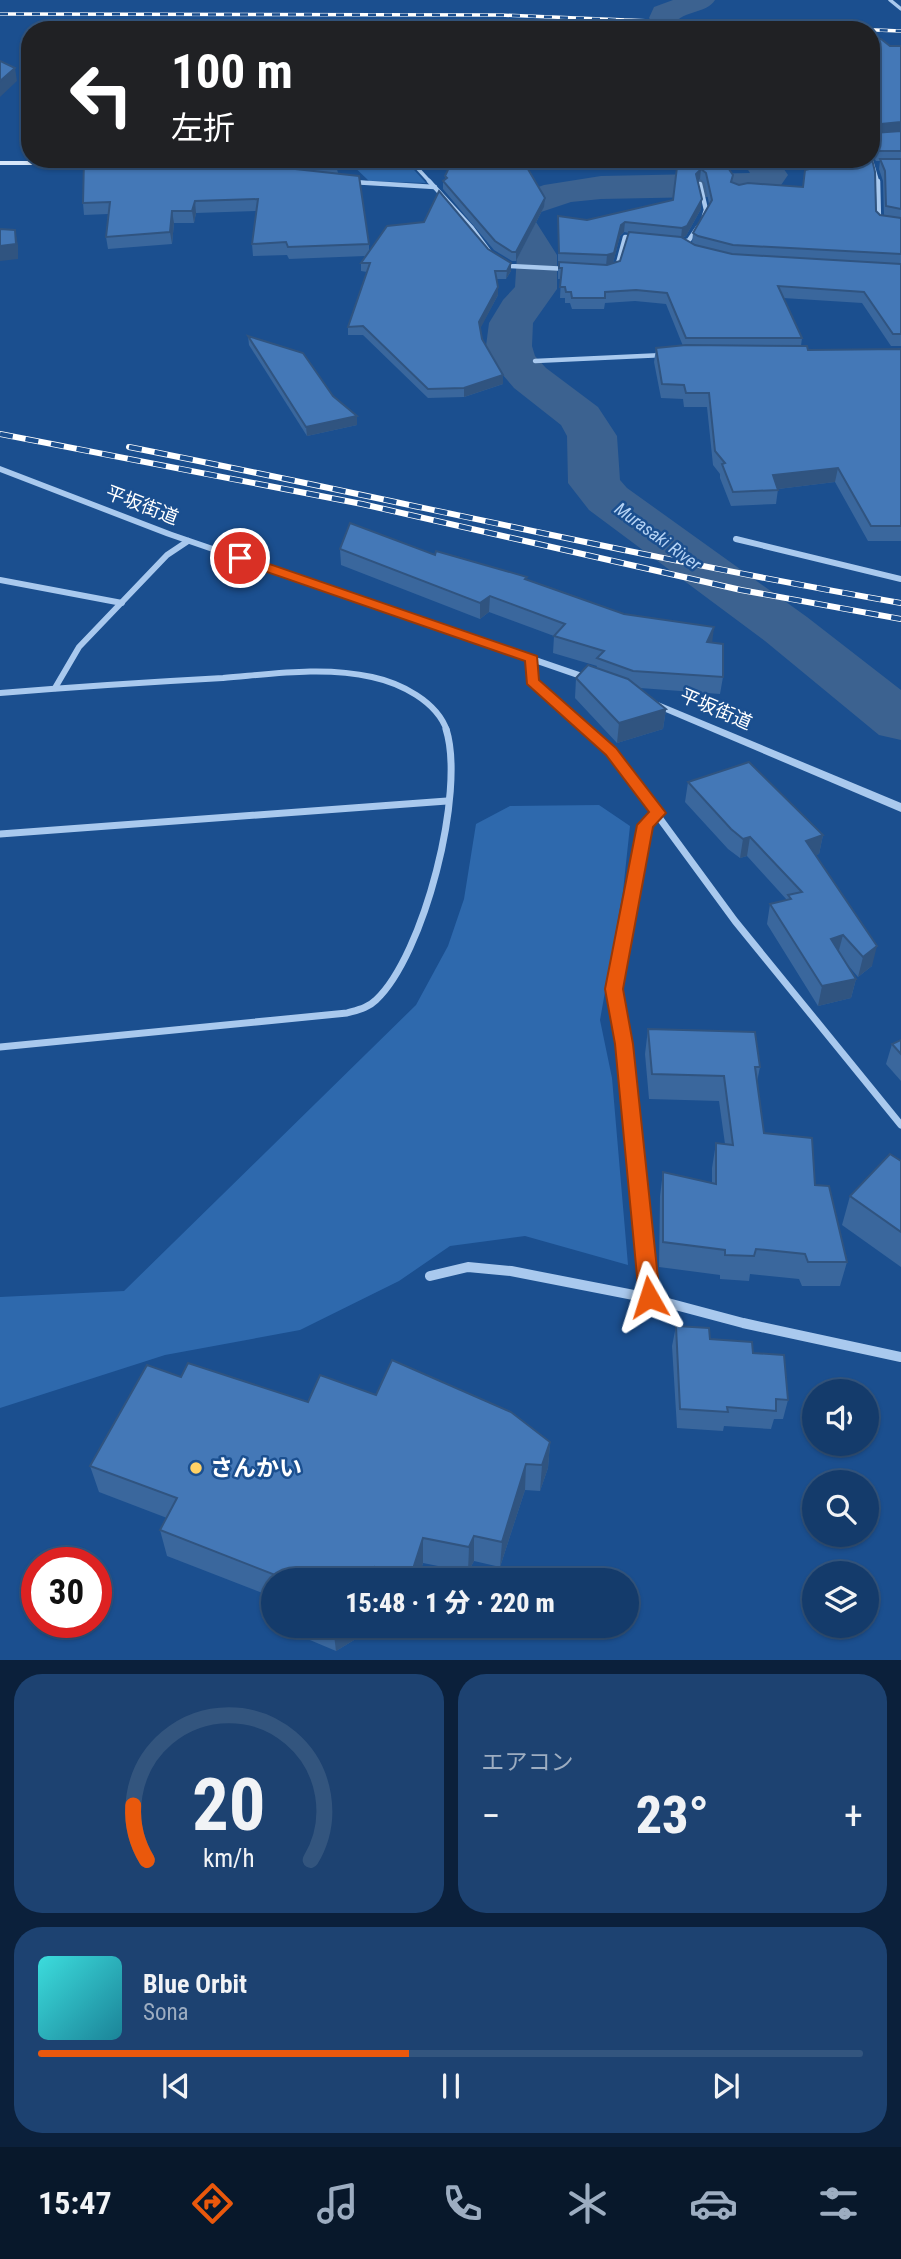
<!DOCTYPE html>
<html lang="ja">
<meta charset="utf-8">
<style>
:root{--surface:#143b6b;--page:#1d4271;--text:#f1f3f6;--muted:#9dadc1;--line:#33557e;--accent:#ea580c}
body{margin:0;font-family:"Roboto Condensed","Noto Sans JP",sans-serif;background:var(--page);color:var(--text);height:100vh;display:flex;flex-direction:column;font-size:26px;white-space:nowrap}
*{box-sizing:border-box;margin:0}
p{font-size:23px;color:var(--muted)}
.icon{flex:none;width:38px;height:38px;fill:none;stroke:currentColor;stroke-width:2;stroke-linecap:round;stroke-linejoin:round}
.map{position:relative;height:1660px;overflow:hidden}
.panel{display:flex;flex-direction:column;gap:14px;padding:14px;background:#0b203b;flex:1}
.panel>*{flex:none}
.guide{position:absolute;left:21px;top:21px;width:859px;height:147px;border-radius:28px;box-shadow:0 2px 5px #0004,0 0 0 2px var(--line);background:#202124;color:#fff;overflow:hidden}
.fabs{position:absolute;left:802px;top:1379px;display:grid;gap:14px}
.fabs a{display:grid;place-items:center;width:77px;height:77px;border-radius:50%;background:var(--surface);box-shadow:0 2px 5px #0004,0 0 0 2px var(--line);font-size:35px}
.speed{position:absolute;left:21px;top:1547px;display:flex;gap:14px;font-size:35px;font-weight:700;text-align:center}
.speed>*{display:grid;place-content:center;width:91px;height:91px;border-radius:50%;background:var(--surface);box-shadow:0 2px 5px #0004,0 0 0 2px var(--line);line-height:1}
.speed .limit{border:10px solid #d22;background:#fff;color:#111}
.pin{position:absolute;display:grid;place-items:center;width:60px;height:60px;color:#fff;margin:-30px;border:4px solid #fff;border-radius:50%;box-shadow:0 2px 7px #0007}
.me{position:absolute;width:77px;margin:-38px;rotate:354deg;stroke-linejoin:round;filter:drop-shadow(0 0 5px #0008)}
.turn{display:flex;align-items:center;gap:24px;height:147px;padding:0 35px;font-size:32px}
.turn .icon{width:91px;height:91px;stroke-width:2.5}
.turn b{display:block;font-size:49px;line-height:60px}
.big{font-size:52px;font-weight:800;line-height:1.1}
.panel .card{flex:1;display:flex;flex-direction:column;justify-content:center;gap:10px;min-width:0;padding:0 24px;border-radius:28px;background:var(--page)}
.panel .dial{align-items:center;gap:0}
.dial svg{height:182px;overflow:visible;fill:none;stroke:var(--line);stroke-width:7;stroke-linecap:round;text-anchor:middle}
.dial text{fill:var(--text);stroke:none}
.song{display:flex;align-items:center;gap:21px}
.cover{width:84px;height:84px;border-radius:10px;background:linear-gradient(135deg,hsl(180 70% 55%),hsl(190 70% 35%))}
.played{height:7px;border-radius:4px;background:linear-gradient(90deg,var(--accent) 45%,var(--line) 45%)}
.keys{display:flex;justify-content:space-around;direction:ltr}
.heat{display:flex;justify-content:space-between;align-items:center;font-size:38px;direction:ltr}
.panel .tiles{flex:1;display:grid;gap:14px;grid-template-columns:1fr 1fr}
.card:last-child{grid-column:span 2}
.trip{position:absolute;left:261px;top:1568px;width:378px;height:70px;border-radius:35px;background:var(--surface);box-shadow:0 2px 5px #0004,0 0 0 2px var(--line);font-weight:800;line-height:70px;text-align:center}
.tabs{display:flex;height:112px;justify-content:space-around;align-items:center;background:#08182b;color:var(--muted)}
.tabs .icon{width:49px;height:49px}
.tabs .selected{color:var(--accent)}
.tabs b{font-size:32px;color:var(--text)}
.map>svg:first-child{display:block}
</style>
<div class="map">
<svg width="901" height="1661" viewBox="0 0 901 1661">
<rect width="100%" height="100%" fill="#1b4f8f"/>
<g fill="#2e69ad">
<path d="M 241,20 L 412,21 C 390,37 362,28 337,26 L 332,30 L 272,30 Z"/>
<path d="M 346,159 L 404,159 L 426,183 L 369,181 Z"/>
<path d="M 599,805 L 630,826 L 623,891 L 600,1020 L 612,1078 L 628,1265 L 525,1236 L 450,1246 L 399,1281 L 300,1330 L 165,1355 L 0,1408 L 0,1297 L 124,1291 L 416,1005 L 448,946 L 464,899 L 476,824 L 510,806 Z"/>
</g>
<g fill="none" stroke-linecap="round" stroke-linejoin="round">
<g fill="#3c6290" fill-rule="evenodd">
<path d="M 673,0 L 715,0 C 706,14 684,10 674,24 L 664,27 L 654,24 L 649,18 L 654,7 Z"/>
<path d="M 741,159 L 777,159 L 788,175 L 779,188 L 753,196 L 601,199 L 571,202 L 538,213 L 536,222 L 557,255 L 557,289 L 533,323 L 532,346 L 535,356 L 546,368 L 598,407 L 617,436 L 620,480 L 627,488 L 807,617 L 901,690 L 901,740 L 879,735 L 765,641 L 589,510 L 568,483 L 567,436 L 561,425 L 514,388 L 490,360 L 486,346 L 489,323 L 503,300 L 515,287 L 517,255 L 496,222 L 507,198 L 544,185 L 601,176 L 750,173 Z"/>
</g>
<g stroke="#a9c9ee" stroke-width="3.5">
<path d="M 890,0 L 901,9"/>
<path d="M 409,159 L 431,183"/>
<path d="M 871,159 L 878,183"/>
<path d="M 352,182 L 370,183"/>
</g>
<g stroke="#a9c9ee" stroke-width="4.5">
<path d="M 429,181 L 472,228 L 491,254"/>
<path d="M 878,181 L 879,221 L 901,224"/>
<path d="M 352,182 L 435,187"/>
<path d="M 700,184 L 706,210 L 704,216"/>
<path d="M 682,243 L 689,240 L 698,227"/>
<path d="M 504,262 L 510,266 L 568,269"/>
<path d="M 614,268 L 617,267 L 625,237 L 635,238"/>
<path d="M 535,361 L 664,355"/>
</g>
<g stroke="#a9c9ee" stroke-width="6">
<path d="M 736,539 L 901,579"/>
<path d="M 0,580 L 122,603"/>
<path d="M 532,659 L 532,681 L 587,731"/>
<path d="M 55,688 L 79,647 L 167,555 L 188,541"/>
<path d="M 0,693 C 74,687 149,682 223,678 C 272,674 323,666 372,677 C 400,683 437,701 447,731"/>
</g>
<g stroke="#a9c9ee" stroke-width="7">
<path d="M 585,729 L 611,752 L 735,921 L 901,1125"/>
<path d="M 0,834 L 447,801"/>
<path d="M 0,1047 L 347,1013 C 357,1010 368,1008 376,1000 C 424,955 466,791 446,729"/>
<path d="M 633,1135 L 624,1044 L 614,989 L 645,825 L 658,813"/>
</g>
<g stroke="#a9c9ee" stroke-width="10">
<path d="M 633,1133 L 649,1298"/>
<path d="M 430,1276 L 468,1267 L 511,1271 L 649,1298 L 743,1323 L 901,1357"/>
</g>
<g fill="#a9c9ee" fill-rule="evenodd">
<path d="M 0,466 L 172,532 L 597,678 L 598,680 L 597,682 L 589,682 L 166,536 L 0,472 Z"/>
<path d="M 646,697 L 901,803 L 901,812 L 642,702 L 640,700 Z"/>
</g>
<path fill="#d6e6fa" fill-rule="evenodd" d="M 0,161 L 100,161 L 104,163 L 100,165 L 0,165 Z"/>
<g stroke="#fff" stroke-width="3.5">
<path id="rail-far1" d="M 0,14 L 500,15 L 901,31"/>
</g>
<g stroke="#fff" stroke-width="6">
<g id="rail">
<path d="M 0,434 L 362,504 L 741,590 L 901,619"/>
<path d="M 129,447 C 387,498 642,558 901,603"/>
</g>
</g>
<use href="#rail-far1" stroke="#1b4f8f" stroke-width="2.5" stroke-dasharray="8" stroke-linecap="butt"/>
<use href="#rail" stroke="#1b4f8f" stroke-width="4.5" stroke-dasharray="13" stroke-linecap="butt"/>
</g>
<g fill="#3a679d" fill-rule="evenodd">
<path d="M 872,39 L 890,46 L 901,46 L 901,346 L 891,346 L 862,303 L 783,298 L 802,338 L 801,346 L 808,350 L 901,349 L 901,541 L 868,541 L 835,482 L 778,489 L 776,504 L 731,506 L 720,478 L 720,474 L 713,465 L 707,407 L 684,407 L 683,399 L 661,398 L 654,362 L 656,348 L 683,346 L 666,304 L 635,301 L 605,303 L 604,309 L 572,309 L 570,303 L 565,303 L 565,298 L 560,298 L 561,279 L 558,279 L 558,216 L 587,220 L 673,200 L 678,159 L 733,175 L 732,182 L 739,185 L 803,187 L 820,166 L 812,159 L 872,159 L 876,211 L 880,215 L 884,216 L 883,181 L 879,169 L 880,161 L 876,161 L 872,155 ZM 700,179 L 705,183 L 709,204 L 693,233 L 692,243 L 682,238 L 686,236 L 701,209 L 698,181 ZM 624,232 L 629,233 L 620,261 L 613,263 L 620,236 Z"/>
<path d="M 84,159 L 330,159 L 337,169 L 338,173 L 369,244 L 369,251 L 488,249 L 511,271 L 506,279 L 496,279 L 498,295 L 480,328 L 482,339 L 503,384 L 464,397 L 428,398 L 363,335 L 348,335 L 348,327 L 367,272 L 361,271 L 361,263 L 365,256 L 289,259 L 287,255 L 253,256 L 252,244 L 257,211 L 196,213 L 194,223 L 174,223 L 172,244 L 108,249 L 106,237 L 108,214 L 84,215 L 83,203 Z"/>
<path d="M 419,159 L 522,159 L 544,207 L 516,261 L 512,261 L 494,250 L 443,189 L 443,181 L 445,179 L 445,176 L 452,163 L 425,165 Z"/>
<path d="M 248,336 L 357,425 L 307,436 L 249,345 Z"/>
<path d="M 340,549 L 435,555 L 527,580 L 624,614 L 712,643 L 723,677 L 720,694 L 640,688 L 666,709 L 663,729 L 617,743 L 575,698 L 576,678 L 596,668 L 597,666 L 553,653 L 554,636 L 489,612 L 480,619 L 341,565 Z"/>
<path d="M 688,782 L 823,835 L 819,854 L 815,855 L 872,966 L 858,977 L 847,964 L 856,979 L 851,998 L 818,1006 L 767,924 L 770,904 L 787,900 L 747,856 L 740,858 L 728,849 L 685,802 Z"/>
<path d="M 648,1029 L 760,1067 L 757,1082 L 764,1133 L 815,1185 L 847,1262 L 840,1286 L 802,1286 L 799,1279 L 750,1274 L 749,1281 L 720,1279 L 720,1275 L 659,1267 L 660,1196 L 663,1172 L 712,1183 L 712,1168 L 716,1143 L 725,1144 L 719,1101 L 649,1099 L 645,1054 Z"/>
<path d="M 901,1040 L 901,1081 L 886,1064 L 892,1044 Z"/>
<path d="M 901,1161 L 901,1267 L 842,1225 L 850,1196 Z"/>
<path d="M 676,1326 L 710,1339 L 753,1353 L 788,1400 L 783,1419 L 774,1419 L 771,1429 L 724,1426 L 723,1431 L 677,1428 L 672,1346 Z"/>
<path d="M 181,1377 L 308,1402 L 550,1442 L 548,1468 L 540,1491 L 525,1490 L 500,1567 L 474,1561 L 468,1572 L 423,1563 L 418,1580 L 273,1580 L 273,1597 L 167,1556 L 160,1530 L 167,1518 L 99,1492 L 90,1466 Z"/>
<path d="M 297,1626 L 366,1626 L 364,1634 L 336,1651 L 298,1635 Z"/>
</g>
<g fill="#305480">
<path d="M 15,68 L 17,81 L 0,97 L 0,81 Z"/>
<path d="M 901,122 L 901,131 L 872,134 L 872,125 Z"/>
<path d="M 701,169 L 700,179 L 695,184 L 696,174 Z"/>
<path d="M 545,198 L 544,207 L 516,261 L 516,252 Z"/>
<path d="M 702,199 L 701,209 L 686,236 L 681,238 L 682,228 Z"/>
<path d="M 195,201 L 196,213 L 194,223 L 192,211 Z"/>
<path d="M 172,211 L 174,223 L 172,244 L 170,232 Z"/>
<path d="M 625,222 L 624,232 L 620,236 L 613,263 L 606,266 L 607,255 L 621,225 Z"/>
<path d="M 15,230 L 18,245 L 18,259 L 0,261 L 0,246 Z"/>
<path d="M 511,263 L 511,271 L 506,279 L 507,271 Z"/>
<path d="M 498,287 L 498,295 L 479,331 L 479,322 Z"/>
<path d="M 503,375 L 503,384 L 464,397 L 464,388 Z"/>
<path d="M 357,416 L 357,425 L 307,436 L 306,427 Z"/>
<path d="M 838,468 L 835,482 L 770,490 L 773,475 Z"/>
<path d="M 490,596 L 489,612 L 480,619 L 480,603 Z"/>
<path d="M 714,627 L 712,644 L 707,642 Z"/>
<path d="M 666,709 L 663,729 L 617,743 L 619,723 Z"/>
<path d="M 823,835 L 819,854 L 802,860 L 806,841 Z"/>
<path d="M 750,837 L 747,856 L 740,858 L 743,839 Z"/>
<path d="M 843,935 L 838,954 L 831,939 Z"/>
<path d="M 877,946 L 872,966 L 858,977 L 863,957 Z"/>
<path d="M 856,979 L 851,998 L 818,1006 L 822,986 Z"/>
<path d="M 550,1442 L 548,1468 L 540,1491 L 542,1465 Z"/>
<path d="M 526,1464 L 525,1490 L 500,1567 L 502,1542 Z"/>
<path d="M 474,1536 L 474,1561 L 468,1572 L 469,1547 Z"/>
<path d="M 423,1538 L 423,1563 L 418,1580 L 411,1580 L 411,1575 Z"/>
<path d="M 375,1567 L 376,1580 L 371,1580 Z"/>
<path d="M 334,1626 L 366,1626 L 364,1634 L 336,1651 L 333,1627 Z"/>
</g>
<g fill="#4478b7" stroke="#305480" stroke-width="2">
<path d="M 625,21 L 632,30 L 598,30 L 594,22 Z"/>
<path d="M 872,39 L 881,39 L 890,46 L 901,46 L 901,122 L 872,125 L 874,133 L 901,131 L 901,151 L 878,151 L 873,145 L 872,146 Z"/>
<path d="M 0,61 L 15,68 L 0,81 Z"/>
<path d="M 84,159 L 205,159 L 359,176 L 369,244 L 288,247 L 286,242 L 252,244 L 258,199 L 195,201 L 192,211 L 172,211 L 170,232 L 106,237 L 110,202 L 83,203 Z"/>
<path d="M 249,159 L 330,159 L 337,169 Z"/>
<path d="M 453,159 L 522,159 L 545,198 L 516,252 L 512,252 L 495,241 L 443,181 L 447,178 L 445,176 Z"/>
<path d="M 678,159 L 722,159 L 733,175 L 731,182 L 739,185 L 748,183 L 803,187 L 805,170 L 831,164 L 825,159 L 872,159 L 875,172 L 876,211 L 880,215 L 901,218 L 901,254 L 733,245 L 698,236 L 693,233 L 712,200 L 706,173 L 701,169 L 696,174 L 702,199 L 687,226 L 682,228 L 625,222 L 621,225 L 614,253 L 607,255 L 559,253 L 558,216 L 587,220 L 673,200 Z"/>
<path d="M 880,159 L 901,159 L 901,209 L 886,206 L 885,171 Z"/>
<path d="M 439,191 L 488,249 L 511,263 L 507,271 L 495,271 L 498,287 L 479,322 L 482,339 L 503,375 L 464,388 L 428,389 L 363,326 L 348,327 L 370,263 L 361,263 L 387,226 L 424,222 Z"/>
<path d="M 0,229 L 15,230 L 16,244 L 0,246 Z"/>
<path d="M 629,232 L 681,237 L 695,245 L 732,254 L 901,264 L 901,334 L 893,334 L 864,292 L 778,286 L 802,338 L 686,338 L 667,293 L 636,290 L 605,292 L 605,298 L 572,298 L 571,292 L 566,292 L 565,287 L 560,287 L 562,268 L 559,268 L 559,262 L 607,265 L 620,261 Z"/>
<path d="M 248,336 L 303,353 L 333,396 L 357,416 L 306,427 Z"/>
<path d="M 686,345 L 807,346 L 808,350 L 901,349 L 901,526 L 871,526 L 838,468 L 773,475 L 778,490 L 733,492 L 722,464 L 725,463 L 715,451 L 709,393 L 686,393 L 684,385 L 662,384 L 656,348 Z"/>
<path d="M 350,523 L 435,555 L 436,551 L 527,577 L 525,579 L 624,614 L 714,627 L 707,642 L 723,644 L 723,677 L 633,671 L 597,658 L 604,651 L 554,636 L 565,624 L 490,596 L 480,603 L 340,549 Z"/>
<path d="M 588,665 L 628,679 L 666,709 L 619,723 L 576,678 Z"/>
<path d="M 749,762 L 823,835 L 806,841 L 877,946 L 863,957 L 843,935 L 831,939 L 856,979 L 822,986 L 770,904 L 791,899 L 788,895 L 802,892 L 750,837 L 743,839 L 731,829 L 688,782 Z"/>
<path d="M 648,1029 L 755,1032 L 760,1067 L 755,1067 L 764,1133 L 812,1138 L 815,1185 L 829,1186 L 847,1262 L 808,1262 L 805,1254 L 756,1249 L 754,1256 L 725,1255 L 725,1250 L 663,1242 L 663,1172 L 716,1184 L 716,1143 L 733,1145 L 724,1076 L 652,1074 Z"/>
<path d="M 901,1040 L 901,1054 L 892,1044 Z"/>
<path d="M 890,1154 L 901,1161 L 901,1232 L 850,1196 Z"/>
<path d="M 676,1326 L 709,1328 L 710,1339 L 752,1342 L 753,1353 L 784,1355 L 788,1400 L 776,1399 L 776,1411 L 727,1407 L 728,1412 L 680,1409 Z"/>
<path d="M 392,1360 L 511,1412 L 550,1442 L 542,1465 L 526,1464 L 502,1542 L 474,1536 L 469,1547 L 423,1538 L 411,1575 L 375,1567 L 371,1580 L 288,1580 L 160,1530 L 177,1498 L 90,1466 L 147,1365 L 181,1377 L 188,1363 L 308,1402 L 320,1375 L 376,1395 Z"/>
</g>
<path fill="#ea580c" stroke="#983908" stroke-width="2" d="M 240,554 L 537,656 L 539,680 L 616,748 L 666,813 L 653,827 L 623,989 L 633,1044 L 660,1297 L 657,1304 L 649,1307 L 642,1304 L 639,1297 L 615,1044 L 605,989 L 637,825 L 649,812 L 606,755 L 527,684 L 525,661 L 235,561 L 235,556 Z"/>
<circle fill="#ffd166" stroke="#1b4f8f" stroke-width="2.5" cx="196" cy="1468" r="7"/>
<g text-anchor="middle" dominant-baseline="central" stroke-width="5" stroke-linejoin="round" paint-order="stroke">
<g font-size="18" font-style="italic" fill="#b5d3f5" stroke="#1b4f8f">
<text transform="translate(658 536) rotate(36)">Murasaki River</text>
</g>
<g font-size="19" fill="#fff" stroke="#1b4f8f">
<text transform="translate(142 505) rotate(21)">平坂街道</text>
<text transform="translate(716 709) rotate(23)">平坂街道</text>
</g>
<g font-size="23" font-weight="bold" fill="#fff" stroke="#1b4f8f" text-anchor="start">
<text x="210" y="1468">さんかい</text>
</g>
</g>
</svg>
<div class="fabs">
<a><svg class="icon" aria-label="sound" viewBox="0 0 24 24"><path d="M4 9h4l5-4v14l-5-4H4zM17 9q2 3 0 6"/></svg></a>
<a><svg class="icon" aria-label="search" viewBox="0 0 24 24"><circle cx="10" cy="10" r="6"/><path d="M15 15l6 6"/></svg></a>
<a><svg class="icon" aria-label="layers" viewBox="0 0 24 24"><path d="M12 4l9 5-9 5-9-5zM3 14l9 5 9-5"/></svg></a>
</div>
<div class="speed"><div class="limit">30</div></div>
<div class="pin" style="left:240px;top:558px;background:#d93025"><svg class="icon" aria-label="arrive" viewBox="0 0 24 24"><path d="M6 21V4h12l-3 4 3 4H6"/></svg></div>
<svg class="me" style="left:649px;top:1297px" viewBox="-20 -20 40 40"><path d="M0-17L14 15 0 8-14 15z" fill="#ea580c" stroke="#fff" stroke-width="4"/></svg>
<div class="trip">15:48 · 1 分 · 220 m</div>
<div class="guide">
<div class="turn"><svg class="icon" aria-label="left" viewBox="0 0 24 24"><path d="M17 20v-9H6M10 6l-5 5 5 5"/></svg><div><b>100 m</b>左折</div></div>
</div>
</div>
<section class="panel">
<div class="tiles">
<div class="card dial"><svg viewBox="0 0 100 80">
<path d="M14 69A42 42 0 1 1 86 69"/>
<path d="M14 69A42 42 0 0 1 8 45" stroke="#ea580c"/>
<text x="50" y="56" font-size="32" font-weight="700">20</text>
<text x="50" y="72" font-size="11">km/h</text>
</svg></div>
<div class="card"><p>エアコン</p>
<div class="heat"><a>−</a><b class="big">23°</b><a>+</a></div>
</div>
<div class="card">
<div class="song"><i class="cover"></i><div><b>Blue Orbit</b><p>Sona</p></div></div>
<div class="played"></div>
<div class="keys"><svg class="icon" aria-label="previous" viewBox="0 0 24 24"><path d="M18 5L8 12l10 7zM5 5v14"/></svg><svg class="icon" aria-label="pause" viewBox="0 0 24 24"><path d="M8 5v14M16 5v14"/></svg><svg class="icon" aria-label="next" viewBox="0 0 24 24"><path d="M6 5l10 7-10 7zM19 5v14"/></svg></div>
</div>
</div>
</section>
<nav class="tabs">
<b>15:47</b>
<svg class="icon selected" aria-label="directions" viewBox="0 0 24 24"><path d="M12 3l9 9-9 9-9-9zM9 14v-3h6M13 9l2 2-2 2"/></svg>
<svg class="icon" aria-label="music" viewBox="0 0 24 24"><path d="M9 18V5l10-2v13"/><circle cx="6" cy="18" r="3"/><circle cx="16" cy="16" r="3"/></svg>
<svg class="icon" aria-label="phone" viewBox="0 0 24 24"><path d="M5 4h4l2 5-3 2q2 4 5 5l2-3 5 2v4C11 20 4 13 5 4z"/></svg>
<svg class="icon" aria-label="climate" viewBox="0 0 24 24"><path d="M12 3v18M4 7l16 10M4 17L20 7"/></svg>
<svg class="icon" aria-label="car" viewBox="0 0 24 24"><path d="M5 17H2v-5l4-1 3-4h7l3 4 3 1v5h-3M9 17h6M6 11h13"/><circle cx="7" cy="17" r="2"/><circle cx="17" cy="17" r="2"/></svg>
<svg class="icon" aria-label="filters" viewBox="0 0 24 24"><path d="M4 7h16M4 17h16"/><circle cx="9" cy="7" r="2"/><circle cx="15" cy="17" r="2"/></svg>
</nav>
